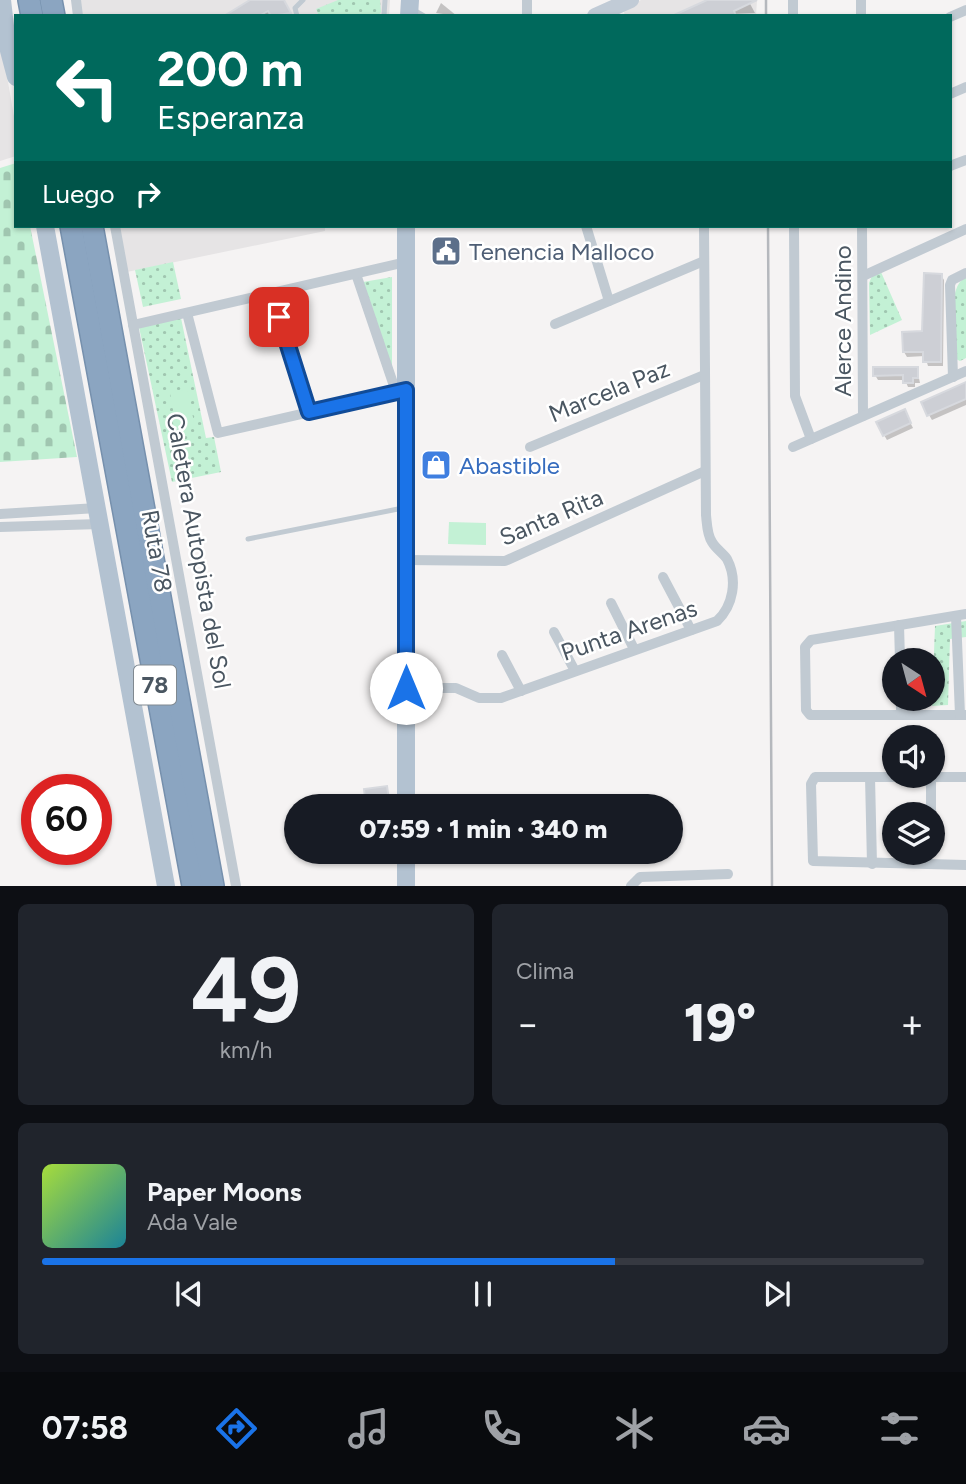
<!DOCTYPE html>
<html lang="es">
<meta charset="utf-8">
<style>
:root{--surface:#171b24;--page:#20242c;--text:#f1f3f6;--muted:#9ea1a6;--line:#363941;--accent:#1a73e8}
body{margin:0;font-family:Figtree,sans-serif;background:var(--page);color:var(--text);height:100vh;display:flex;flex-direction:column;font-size:26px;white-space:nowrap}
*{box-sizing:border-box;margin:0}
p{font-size:23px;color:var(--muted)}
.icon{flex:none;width:38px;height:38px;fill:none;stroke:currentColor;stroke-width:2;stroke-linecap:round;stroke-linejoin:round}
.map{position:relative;height:886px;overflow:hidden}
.side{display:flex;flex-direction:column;gap:18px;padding:18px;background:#0d0f14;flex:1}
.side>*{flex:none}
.top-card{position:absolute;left:14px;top:14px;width:938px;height:214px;border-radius:0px;box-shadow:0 2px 5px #0004;background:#00695c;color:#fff;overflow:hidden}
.needle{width:46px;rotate:144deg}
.tools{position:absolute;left:882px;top:648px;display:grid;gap:14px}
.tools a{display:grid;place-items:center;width:63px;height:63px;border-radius:50%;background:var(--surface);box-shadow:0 2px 5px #0004;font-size:35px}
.speed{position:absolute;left:21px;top:774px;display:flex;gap:14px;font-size:35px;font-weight:700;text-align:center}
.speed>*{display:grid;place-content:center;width:91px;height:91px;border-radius:50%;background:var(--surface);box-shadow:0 2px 5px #0004;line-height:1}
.speed .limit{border:10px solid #d22;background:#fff;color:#111}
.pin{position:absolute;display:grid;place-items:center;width:60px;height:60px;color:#fff;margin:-30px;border-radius:14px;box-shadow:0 4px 10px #0006}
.me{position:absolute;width:77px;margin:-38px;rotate:0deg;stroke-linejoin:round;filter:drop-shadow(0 0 5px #0008)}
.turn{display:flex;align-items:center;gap:24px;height:147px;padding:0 28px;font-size:32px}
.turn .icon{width:91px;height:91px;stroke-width:2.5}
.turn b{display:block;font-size:49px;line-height:60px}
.then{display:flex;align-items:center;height:66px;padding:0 28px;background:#0003;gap:14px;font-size:26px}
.big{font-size:52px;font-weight:800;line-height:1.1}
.side .widget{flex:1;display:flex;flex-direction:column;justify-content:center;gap:10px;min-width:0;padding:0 24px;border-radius:10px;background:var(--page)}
.side .dial{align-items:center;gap:0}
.dial b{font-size:91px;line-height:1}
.song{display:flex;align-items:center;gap:21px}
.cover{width:84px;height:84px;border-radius:10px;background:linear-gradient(135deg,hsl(80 70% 55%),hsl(190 70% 35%))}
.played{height:7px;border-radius:4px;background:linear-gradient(90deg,var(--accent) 65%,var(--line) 65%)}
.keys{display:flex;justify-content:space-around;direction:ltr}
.heat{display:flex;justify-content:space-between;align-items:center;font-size:38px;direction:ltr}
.side .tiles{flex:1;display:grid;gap:18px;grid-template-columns:1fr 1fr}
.widget:last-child{grid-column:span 2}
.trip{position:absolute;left:284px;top:794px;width:399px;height:70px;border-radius:35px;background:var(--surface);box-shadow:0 2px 5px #0004;font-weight:800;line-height:70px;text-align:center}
.tabs{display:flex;height:112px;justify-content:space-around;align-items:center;background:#090b0e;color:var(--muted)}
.tabs .icon{width:49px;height:49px}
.tabs .current{color:var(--accent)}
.tabs b{font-size:32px;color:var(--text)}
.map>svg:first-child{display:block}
</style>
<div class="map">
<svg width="966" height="886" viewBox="0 0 966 886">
<defs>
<pattern id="grass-dots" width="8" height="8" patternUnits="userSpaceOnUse" patternTransform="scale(1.75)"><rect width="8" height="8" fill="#c3f1d5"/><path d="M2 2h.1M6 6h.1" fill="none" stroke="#a0c6b0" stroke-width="1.8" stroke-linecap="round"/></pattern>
<pattern id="cemetery-stones" width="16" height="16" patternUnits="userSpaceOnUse" patternTransform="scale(1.75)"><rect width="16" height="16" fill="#c3f1d5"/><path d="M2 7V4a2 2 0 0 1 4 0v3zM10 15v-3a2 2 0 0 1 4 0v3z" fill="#a0c6b0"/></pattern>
</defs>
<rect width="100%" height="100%" fill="#f5f3f3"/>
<g fill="#e6e4e5">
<path d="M 75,0 L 390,0 L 389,16 L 78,16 Z"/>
<path d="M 641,0 L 757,0 L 756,16 L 625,16 L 623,8 Z"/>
<path d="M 0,36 L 16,128 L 16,156 L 0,161 Z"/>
<path d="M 113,226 L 325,226 L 325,231 L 122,273 Z"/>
</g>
<g fill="url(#grass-dots)">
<path d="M 338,0 L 380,0 L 381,12 L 378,16 L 319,16 L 316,9 Z"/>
<path d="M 173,262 L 181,299 L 143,307 L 135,270 Z"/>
<path d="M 881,272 L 902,320 L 870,335 L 869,283 L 872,276 Z"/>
<path d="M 392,277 L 392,369 L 363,282 Z"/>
<path d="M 966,277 L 966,358 L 960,361 L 954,358 C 954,338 946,286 966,277 Z"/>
<path d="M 181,318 L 206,438 L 214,437 L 221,472 L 172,482 L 139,327 Z"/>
<path d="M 966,621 L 966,637 L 950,639 L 948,705 L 932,706 L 935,626 Z"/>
</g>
<path fill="url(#cemetery-stones)" d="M 16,163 L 16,226 L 30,226 L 77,457 L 0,462 L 0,168 Z"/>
<g fill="#c3f1d5">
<path d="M 187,389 L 194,422 L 176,425 L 170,393 Z"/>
<path d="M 449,522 L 486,523 L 486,545 L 448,544 Z"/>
</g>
<g fill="#0003">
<path d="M 254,0 L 282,0 L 291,16 L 227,16 Z"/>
<path d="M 711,0 L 748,0 L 755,13 L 677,16 Z"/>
<path d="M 441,3 L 457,16 L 436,13 Z"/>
<path d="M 941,275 L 944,280 L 943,366 L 928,366 L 925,356 L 907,357 L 904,352 L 924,333 Z"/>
<path d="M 917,369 L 920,383 L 915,383 L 915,387 L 908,387 L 905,380 L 878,380 L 875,375 Z"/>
<path d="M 966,384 L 966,405 L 932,420 L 929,415 Z"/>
<path d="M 907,416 L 913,428 L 887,440 L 884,435 Z"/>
<path d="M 441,460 L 447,474 L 438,476 L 432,463 Z"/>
<path d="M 386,788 L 392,807 L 367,807 Z"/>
</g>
<g fill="#cdcfd5" stroke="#d7d9de" stroke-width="2">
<path d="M 250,0 L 284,0 L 291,13 L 271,16 L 268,11 L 259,16 L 224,16 Z"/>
<path d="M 707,0 L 757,0 L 734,11 L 736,16 L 672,16 Z"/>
<path d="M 924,273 L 942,274 L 941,362 L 923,362 L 923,352 L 903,352 L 902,332 L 922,331 Z"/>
<path d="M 873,367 L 918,367 L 918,378 L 913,378 L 913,383 L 903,383 L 903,375 L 873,376 Z"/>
<path d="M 966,382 L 966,399 L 927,416 L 921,402 Z"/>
<path d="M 905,409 L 911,423 L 883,436 L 876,422 Z"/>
<path d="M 387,786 L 390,807 L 366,807 L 364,789 Z"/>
</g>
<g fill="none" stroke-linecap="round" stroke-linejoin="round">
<g stroke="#7690ad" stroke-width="24">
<g id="highway">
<path d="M 29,0 L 32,16"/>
<path d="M 51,0 L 54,16"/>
<path d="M 71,226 L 193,886"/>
<path d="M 92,226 L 213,886"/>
</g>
</g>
<g stroke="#c1cad2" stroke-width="5">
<path d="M 412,9 L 424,16"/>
<path d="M 297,16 L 295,8 L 303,0"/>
<path d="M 384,16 L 385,0"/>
<path d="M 248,539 L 403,508"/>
</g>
<g stroke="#c1cad2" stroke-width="10">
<path d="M 76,0 L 78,16"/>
<path d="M 793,0 L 793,16"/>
<path d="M 861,0 L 861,16"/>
<path d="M 527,16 L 527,0"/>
<path d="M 950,17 L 966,10"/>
<path d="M 950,94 L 966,87"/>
<path d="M 950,166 L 966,160"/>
<path d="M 115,226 L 236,886"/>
<path d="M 586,226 L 609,301"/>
<path d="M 794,226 L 795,396 L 811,439"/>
<path d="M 862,226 L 863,416"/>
<path d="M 356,274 L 396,392"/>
<path d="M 863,276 L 966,229"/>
<path d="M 272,293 L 309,412"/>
<path d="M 187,313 L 218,433 L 406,390"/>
<path d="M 555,324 L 704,261"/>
<path d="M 133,325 L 406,262"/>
<path d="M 953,377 L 950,285 L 952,280 L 966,273"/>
<path d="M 530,447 L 704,375"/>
<path d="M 793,447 L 966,371"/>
<path d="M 0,514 L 97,508"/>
<path d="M 0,527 L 100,524"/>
<path d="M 406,560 L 505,561 L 705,471"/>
<path d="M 663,577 L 691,630"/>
<path d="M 611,603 L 634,649"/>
<path d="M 966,614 L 811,640 L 805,647 L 806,710 L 810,715 L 966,715"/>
<path d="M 956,616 L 960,715"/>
<path d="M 899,625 L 900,660"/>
<path d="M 554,632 L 575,671"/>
<path d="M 502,655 L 521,691"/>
<path d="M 406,688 L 456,688 L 479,698 L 501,698 L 717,621 C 733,606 738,580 727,559 C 723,553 716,549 712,542 C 707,535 707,524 706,515 L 704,226"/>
<path d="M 901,698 L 901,715"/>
<path d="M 870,777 L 872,864"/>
<path d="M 931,777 L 931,814"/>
<path d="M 966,777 L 815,777 L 811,784 L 813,861 L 966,865"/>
<path d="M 631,886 L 640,877 L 728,874"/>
</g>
<path stroke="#c1cbd6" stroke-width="16" d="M 595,16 L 631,0"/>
<g stroke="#b3c2d1" stroke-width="18">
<path d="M 2,0 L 7,43 L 16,77"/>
<path d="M 409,16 L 410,0"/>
<path d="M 45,226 L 166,886"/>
<path d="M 406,226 L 406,807"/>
<path d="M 406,852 L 406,886"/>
</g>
<use href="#highway" stroke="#8ba5c1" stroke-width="21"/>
<g stroke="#b5b8bd" stroke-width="2.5">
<path d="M 766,0 L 766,16"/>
<path d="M 768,226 L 772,886"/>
</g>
</g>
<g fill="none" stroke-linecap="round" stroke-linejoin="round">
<g stroke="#114b97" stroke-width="18">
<path id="route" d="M 279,317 L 309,412 L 406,390 L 406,688"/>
</g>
<use href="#route" stroke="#1a73e8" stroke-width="12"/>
</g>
<defs>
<g id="civic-square" transform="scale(1.575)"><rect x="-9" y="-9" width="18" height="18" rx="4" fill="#5c6f8a" stroke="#fff"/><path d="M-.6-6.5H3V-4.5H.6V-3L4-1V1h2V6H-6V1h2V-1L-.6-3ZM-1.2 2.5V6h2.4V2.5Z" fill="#fff"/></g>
<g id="shop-square" transform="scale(1.575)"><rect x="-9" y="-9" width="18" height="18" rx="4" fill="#3f7fe0" stroke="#fff"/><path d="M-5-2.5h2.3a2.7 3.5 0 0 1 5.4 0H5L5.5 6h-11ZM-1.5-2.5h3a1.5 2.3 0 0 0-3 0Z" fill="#fff"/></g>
</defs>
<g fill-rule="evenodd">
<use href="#civic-square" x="446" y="251"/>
<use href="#shop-square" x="436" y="465"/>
</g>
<g text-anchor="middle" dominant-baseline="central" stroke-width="5" stroke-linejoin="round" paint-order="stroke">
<rect fill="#fff" stroke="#808990" stroke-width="2" x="134" y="665.5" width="42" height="39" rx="5"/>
<g font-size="23" font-weight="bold" fill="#4a5661">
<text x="155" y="685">78</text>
</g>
<g font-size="24" fill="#4e5e75" stroke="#fff" text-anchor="start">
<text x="469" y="251">Tenencia Malloco</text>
</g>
<g font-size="24" fill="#4a5661" stroke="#fff">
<text transform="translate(842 321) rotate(-90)">Alerce Andino</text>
<text transform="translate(609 391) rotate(-22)">Marcela Paz</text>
<text transform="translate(551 517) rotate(-23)">Santa Rita</text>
<text transform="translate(157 551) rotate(80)">Ruta 78</text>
<text transform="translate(199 551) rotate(80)">Caletera Autopista del Sol</text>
<text transform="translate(629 630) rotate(-19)">Punta Arenas</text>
</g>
<g font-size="24" fill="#366cbe" stroke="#fff" text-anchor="start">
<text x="459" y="465">Abastible</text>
</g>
</g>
</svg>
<div class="tools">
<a><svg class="needle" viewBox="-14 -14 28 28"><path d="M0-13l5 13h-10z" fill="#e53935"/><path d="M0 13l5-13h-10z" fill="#9ea1a6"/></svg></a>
<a><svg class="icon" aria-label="sound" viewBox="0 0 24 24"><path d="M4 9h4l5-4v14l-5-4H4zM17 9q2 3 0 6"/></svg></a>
<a><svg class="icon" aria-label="layers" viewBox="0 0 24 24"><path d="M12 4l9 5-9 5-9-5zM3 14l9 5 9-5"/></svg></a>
</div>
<div class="speed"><div class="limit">60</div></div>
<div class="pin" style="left:279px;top:317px;background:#d93025"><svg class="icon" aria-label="arrive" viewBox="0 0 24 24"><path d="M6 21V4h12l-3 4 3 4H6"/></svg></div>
<svg class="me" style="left:406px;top:688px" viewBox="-20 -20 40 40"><circle r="19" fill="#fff"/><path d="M0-13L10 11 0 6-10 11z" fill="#1a73e8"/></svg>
<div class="trip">07:59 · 1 min · 340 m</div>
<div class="top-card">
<div class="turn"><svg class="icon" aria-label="left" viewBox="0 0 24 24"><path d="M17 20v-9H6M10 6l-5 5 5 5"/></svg><div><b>200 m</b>Esperanza</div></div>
<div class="then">Luego<svg class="icon" aria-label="right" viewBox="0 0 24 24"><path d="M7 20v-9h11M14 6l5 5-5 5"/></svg></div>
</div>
</div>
<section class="side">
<div class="tiles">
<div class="widget dial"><b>49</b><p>km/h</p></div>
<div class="widget"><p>Clima</p>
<div class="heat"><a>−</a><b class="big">19°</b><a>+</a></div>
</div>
<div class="widget">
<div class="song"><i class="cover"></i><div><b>Paper Moons</b><p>Ada Vale</p></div></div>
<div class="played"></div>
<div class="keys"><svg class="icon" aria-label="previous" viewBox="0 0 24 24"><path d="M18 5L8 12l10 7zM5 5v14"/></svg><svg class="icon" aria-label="pause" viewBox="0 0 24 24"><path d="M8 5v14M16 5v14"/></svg><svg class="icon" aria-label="next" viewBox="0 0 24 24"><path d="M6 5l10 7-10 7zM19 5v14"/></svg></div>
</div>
</div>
</section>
<nav class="tabs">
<b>07:58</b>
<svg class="icon current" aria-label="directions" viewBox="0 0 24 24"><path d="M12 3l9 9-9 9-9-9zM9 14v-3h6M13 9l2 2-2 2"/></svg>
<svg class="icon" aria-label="music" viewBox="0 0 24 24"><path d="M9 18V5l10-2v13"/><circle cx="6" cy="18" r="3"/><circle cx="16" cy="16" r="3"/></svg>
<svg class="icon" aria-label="phone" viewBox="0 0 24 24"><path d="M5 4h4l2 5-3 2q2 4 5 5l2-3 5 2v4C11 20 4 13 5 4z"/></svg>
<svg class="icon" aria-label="climate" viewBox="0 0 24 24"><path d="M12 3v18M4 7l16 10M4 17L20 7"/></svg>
<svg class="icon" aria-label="car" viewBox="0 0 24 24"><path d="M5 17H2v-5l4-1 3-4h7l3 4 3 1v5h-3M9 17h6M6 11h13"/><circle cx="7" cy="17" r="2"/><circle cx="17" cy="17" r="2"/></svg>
<svg class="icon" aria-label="filters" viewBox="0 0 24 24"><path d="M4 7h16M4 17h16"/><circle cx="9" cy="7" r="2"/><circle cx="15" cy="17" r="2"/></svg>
</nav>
